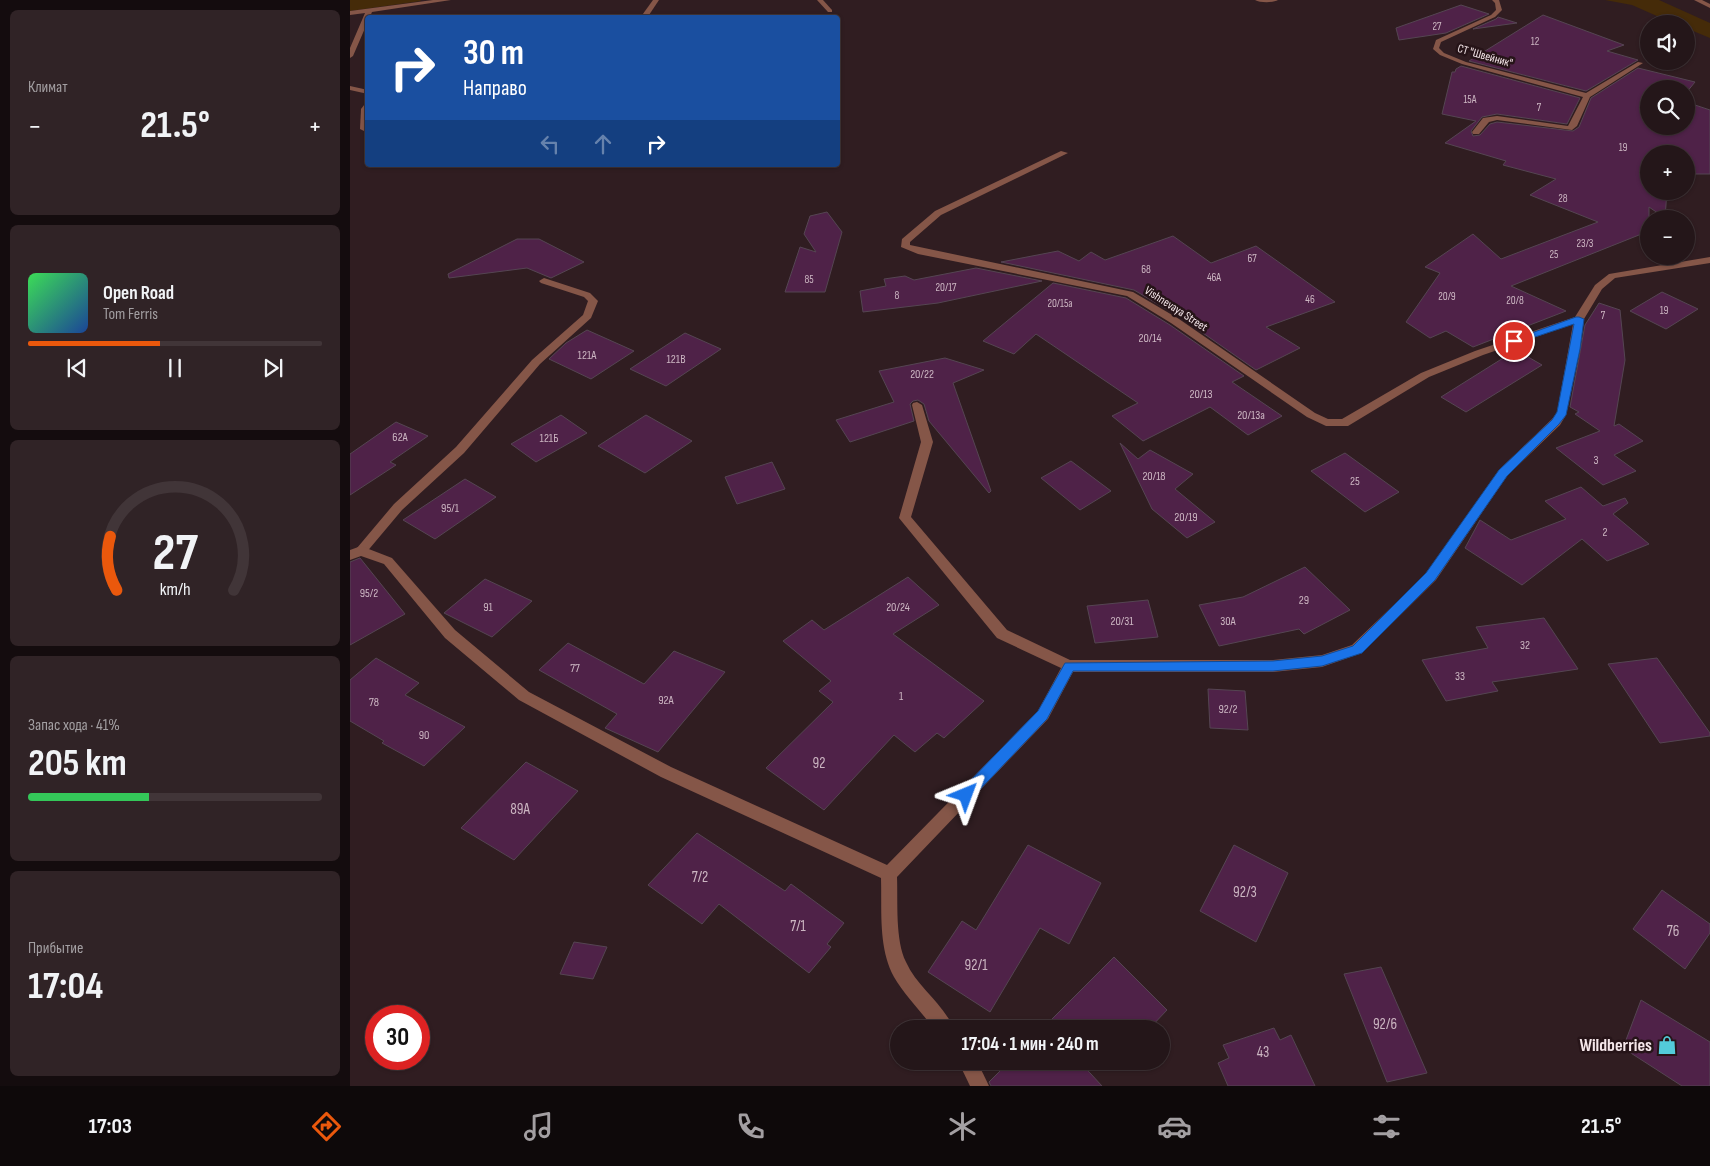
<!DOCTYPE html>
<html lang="ru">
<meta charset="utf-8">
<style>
:root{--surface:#241619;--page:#302326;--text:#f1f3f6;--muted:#a39fa2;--line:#413538;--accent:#ea580c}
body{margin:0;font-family:"Sofia Sans Condensed",sans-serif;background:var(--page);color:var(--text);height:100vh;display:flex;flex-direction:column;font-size:19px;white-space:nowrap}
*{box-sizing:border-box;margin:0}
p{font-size:16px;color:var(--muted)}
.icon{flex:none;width:28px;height:28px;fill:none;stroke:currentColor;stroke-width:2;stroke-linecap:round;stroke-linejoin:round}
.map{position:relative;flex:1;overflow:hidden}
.panel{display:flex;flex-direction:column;gap:10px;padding:10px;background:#140c0e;width:350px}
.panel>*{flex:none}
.top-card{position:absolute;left:15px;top:15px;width:475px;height:152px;border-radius:5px;box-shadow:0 1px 4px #0004,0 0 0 1px var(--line);background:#1a4fa0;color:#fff;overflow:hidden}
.tools{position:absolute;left:1290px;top:15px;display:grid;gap:10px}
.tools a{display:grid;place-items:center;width:55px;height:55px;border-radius:50%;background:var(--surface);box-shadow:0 1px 4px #0004,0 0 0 1px var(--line);font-size:25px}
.speed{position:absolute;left:15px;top:1005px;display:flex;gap:10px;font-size:25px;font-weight:700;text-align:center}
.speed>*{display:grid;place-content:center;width:65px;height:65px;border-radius:50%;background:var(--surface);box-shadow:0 1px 4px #0004,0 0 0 1px var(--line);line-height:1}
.speed .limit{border:8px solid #d22;background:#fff;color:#111}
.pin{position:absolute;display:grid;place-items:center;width:42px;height:42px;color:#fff;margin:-21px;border:2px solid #fff;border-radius:50%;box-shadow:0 1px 5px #0007}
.me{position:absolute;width:55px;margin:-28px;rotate:44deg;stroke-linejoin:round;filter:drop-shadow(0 0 4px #0008)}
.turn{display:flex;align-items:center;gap:18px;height:105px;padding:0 15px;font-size:22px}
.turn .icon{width:65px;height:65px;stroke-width:2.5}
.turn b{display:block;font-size:35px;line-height:42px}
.lanes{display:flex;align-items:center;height:48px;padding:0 15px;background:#0003;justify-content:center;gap:25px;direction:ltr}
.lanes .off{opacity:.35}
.big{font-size:38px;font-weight:700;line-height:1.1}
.panel .tile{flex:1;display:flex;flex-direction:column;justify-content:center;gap:8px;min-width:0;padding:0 18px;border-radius:8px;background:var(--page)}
.panel .dial{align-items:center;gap:0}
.dial svg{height:130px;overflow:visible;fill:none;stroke:var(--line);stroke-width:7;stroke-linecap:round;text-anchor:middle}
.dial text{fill:var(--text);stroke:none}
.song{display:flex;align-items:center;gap:15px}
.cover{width:60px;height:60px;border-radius:8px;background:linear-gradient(135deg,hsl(130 70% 55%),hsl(220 70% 35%))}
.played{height:5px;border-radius:2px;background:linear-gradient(90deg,var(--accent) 45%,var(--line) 45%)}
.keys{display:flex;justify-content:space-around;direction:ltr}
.heat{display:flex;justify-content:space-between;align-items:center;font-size:28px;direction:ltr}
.charge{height:8px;border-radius:4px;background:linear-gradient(90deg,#34c759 41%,var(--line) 0)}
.trip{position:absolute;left:540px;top:1020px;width:280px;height:50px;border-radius:25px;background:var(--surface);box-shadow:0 1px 4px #0004,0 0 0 1px var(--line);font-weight:700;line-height:50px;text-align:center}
.dock{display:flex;height:80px;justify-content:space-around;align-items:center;background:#0e090a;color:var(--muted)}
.dock .icon{width:35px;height:35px}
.dock .selected{color:var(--accent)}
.dock b{font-size:22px;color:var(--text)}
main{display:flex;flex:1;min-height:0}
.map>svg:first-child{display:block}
</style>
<main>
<section class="panel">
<div class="tile"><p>Климат</p>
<div class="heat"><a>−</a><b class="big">21.5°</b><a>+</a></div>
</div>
<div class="tile">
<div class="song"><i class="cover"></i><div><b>Open Road</b><p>Tom Ferris</p></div></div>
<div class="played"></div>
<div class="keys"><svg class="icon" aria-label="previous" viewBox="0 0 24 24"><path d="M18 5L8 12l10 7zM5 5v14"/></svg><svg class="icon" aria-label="pause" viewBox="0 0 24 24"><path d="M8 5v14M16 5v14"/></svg><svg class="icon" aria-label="next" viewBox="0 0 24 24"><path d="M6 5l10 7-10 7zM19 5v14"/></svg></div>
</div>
<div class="tile dial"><svg viewBox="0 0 100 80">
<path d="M14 69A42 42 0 1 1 86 69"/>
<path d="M14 69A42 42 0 0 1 10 36" stroke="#ea580c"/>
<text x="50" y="56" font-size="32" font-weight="700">27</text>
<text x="50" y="72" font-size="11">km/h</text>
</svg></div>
<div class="tile"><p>Запас хода · 41%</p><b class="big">205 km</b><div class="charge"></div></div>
<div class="tile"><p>Прибытие</p><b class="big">17:04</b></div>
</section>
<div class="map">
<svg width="1360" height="1086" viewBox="0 0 1360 1086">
<rect width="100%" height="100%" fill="#301d21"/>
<g fill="#452b09">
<path d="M 0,0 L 70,0 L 71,1 L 0,11 Z"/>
<path d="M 1255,0 L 1309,0 L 1360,23 L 1360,38 L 1336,28 L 1336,24 L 1325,24 L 1282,5 Z"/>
</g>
<g fill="#4f2248" stroke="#554552">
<path d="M 1111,5 L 1139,14 L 1096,33 L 1049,40 L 1046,28 Z"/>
<path d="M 1193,15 L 1274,45 L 1257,51 L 1288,60 L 1236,91 L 1119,61 Z"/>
<path d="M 1148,17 L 1167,23 L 1123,29 L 1146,19 Z"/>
<path d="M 1111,66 L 1230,98 L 1217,124 L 1147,114 L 1132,117 L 1121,131 L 1123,136 L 1130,135 L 1140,124 L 1147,122 L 1223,131 L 1229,127 L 1241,98 L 1288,68 L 1345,82 L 1336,93 L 1336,89 L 1299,89 L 1299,126 L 1336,126 L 1336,102 L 1360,110 L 1360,174 L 1336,174 L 1336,154 L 1299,154 L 1299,191 L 1317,191 L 1315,218 L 1299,207 L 1299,231 L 1161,286 L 1216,311 L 1123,347 L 1096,331 L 1080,338 L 1056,322 L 1090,273 L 1075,267 L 1123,234 L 1151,259 L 1248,222 L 1180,195 L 1206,179 L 1153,165 L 1156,161 L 1095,143 L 1126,121 L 1092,114 L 1102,72 L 1105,72 L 1106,69 Z"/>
<path d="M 477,212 L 492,232 L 475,292 L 435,292 L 450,247 L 466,252 L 454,234 L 460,216 Z"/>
<path d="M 823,236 L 861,263 L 906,246 L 985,302 L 916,327 L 950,348 L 906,370 L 830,317 L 784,290 L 651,262 L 708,251 L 729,261 L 741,252 L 755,260 Z"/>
<path d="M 167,239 L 189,239 L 234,262 L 201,278 L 177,268 L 99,278 L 98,274 Z"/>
<path d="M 626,268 L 692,281 L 588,303 L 513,312 L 510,291 L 536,286 L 534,279 L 555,276 L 564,280 Z"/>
<path d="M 703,283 L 776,298 L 820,325 L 894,376 L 882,382 L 932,416 L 898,435 L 860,407 L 793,441 L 762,416 L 788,403 L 686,334 L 664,354 L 633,341 Z"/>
<path d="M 1312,292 L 1348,309 L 1316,329 L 1280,311 Z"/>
<path d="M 1249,303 L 1270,310 L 1275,360 L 1264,426 L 1269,424 L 1293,441 L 1264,455 L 1286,471 L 1253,485 L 1206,448 L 1250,431 L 1225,414 L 1229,412 L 1220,407 L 1235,325 Z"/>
<path d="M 237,330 L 284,351 L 241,379 L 199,359 L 216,343 Z"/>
<path d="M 335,333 L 371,349 L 316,386 L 280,369 Z"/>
<path d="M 1166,350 L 1192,365 L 1116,412 L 1091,397 Z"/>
<path d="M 595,358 L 634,370 L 603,383 L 641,491 L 639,493 L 579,421 L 574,404 L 568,400 L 563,401 L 560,404 L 564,421 L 500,442 L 486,420 L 544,402 L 529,371 Z"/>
<path d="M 211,415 L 237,433 L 186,462 L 161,444 Z"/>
<path d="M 296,415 L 342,441 L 295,473 L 248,446 Z"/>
<path d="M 46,422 L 78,436 L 40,462 L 46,465 L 0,495 L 0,454 Z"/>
<path d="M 770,443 L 788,459 L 800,450 L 843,474 L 825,489 L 865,522 L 837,538 L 802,509 Z"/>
<path d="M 995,453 L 1049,492 L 1015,512 L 961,471 Z"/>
<path d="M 721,461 L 761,491 L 730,510 L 691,478 Z"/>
<path d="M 422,462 L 435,489 L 387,504 L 375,477 Z"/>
<path d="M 115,479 L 146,497 L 85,539 L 53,520 Z"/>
<path d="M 1231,487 L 1253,506 L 1275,498 L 1278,503 L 1263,514 L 1299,544 L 1257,561 L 1232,539 L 1172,585 L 1115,548 L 1130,520 L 1161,540 L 1216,519 L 1195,501 Z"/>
<path d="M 10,558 L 55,614 L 0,645 L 0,562 Z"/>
<path d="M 955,567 L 1000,610 L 954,634 L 949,629 L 869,646 L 849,605 L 893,597 Z"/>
<path d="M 558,577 L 589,605 L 543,634 L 634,701 L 594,738 L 587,733 L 565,752 L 544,735 L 474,810 L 416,768 L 483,702 L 469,691 L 481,681 L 433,641 L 462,620 L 474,630 Z"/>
<path d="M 135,579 L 182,601 L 142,637 L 94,613 Z"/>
<path d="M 798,600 L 808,637 L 745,643 L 737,606 Z"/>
<path d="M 1194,618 L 1228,669 L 1142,682 L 1148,691 L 1096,701 L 1072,660 L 1138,648 L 1126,627 Z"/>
<path d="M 218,643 L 294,684 L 324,651 L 375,672 L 308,752 L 255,728 L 267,714 L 189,670 Z"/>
<path d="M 26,658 L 69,683 L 55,695 L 115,727 L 74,766 L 32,743 L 34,741 L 0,721 L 0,680 Z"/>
<path d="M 1307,658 L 1360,733 L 1360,736 L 1310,743 L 1258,664 Z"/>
<path d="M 858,689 L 895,691 L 898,730 L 860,728 Z"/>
<path d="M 176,762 L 228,791 L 164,860 L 111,828 Z"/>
<path d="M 347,833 L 435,891 L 441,884 L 494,923 L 477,944 L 481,947 L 459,973 L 369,904 L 352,924 L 298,885 Z"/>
<path d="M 678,845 L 751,883 L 719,944 L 690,928 L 640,1012 L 578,972 L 612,921 L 626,930 Z"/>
<path d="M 884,845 L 938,873 L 906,942 L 850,911 Z"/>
<path d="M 1312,890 L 1360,924 L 1360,933 L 1335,969 L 1283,929 Z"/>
<path d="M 224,942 L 257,947 L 243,979 L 210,974 Z"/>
<path d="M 764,957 L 817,1010 L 799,1029 L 692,1029 Z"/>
<path d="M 1031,967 L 1077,1073 L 1037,1082 L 994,974 Z"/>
<path d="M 1291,1000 L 1360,1042 L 1360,1086 L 1332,1086 L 1273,1048 Z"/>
<path d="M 924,1028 L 930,1040 L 941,1035 L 965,1086 L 878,1086 L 868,1063 L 879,1058 L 873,1045 Z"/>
<path d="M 660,1061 L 729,1061 L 752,1086 L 641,1086 L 639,1082 Z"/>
</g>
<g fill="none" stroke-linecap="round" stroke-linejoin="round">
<g fill="#855648" fill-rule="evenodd">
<path d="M 83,0 L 101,0 L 22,12 L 3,56 L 0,58 L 0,48 L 15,13 L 0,15 L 0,11 Z"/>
<path d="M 303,0 L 309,0 L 297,18 L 290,18 Z"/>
<path d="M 467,0 L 473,0 L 482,10 L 482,12 L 478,12 Z"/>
<path d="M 905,0 L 928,0 C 923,3 910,3 905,0 Z"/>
<path d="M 1142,0 L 1149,0 L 1152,10 L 1145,17 L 1091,42 L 1089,48 L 1094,53 L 1116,62 L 1236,93 L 1288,62 L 1293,63 L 1240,97 L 1227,126 L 1222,130 L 1147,120 L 1139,122 L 1129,134 L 1123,134 L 1122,132 L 1133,118 L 1147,116 L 1218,126 L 1233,97 L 1112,64 L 1090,55 L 1083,49 L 1086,40 L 1141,15 L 1146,10 L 1145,3 Z"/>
<path d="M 1344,0 L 1352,0 L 1360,4 L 1360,8 Z"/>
<path d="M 0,86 L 18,90 L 18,94 L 0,90 Z"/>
<path d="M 18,100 L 18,129 L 14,131 L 10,129 L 11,109 Z"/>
<path d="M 194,278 L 240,293 L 248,301 L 241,318 L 190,364 L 114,453 L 52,510 L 15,554 L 7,554 L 5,551 L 7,548 L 44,504 L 106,447 L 182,360 L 233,315 L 238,301 L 234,297 L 191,283 L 189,281 Z"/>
</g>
<g fill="#855648" fill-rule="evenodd">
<path d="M 711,151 L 718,153 L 591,215 L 560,242 L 560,245 L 783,292 L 829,319 L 965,413 L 978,419 L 992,419 L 1071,373 L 1125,351 L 1225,317 L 1245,285 L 1259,274 L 1360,257 L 1360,263 L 1265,278 L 1252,289 L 1234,319 L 1230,349 L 1216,415 L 1210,425 L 1157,476 L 1086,580 L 1012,653 L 972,667 L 923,672 L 723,672 L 698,719 L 547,877 C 548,902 545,940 556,962 C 567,987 593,1003 604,1029 L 584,1029 C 571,1011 555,996 544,977 C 528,948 532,910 531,878 L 311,777 L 169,700 L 95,638 L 34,564 L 11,556 L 0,560 L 0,550 L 11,546 L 42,558 L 105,630 L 179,692 L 321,767 L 537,865 L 688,711 L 711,668 L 647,638 L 549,518 L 571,442 L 562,405 L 563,403 L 567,402 L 572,405 L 583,442 L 561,517 L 657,630 L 720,660 L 923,660 L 972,655 L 1002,645 L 1076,574 L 1149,470 L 1202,419 L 1207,413 L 1223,324 L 1133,355 L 1079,377 L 998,426 L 976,426 L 957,417 L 821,323 L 777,296 L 568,254 L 551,247 L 552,239 L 585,211 Z"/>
<path d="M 608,1061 L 627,1061 L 639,1086 L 620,1086 Z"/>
</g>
</g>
<path fill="#1a73e8" stroke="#114b97" d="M 1226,317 L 1229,317 L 1234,319 L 1230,349 L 1216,415 L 1209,424 L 1157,476 L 1085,580 L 1012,653 L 972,666 L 923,671 L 723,671 L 697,719 L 621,799 L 616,801 L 611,799 L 609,795 L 611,790 L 688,711 L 715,663 L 923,661 L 972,656 L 1003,646 L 1076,573 L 1149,470 L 1202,420 L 1207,412 L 1224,324 L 1164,344 L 1159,341 Z"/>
<defs>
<g id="shop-bare" transform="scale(1.5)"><path d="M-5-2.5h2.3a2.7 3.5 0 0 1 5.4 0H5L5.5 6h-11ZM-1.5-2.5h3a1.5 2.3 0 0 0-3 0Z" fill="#53cbda" stroke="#261418" stroke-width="2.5" paint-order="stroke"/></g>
</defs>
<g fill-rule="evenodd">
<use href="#shop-bare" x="1317" y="1045"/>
</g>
<g text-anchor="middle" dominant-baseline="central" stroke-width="5" stroke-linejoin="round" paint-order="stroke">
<g font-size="11" fill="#ccb6c2">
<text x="1087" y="26">27</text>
<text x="1185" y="41">12</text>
<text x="1120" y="99">15А</text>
<text x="1189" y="107">7</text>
<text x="1273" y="147">19</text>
<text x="1213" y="198">28</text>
<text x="1235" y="243">23/3</text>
<text x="1204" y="254">25</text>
<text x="902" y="258">67</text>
<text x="796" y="269">68</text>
<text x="864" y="277">46А</text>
<text x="459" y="279">85</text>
<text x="596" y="287">20/17</text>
<text x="547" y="295">8</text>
<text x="1097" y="296">20/9</text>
<text x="960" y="299">46</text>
<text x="1165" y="300">20/8</text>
<text x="710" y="303">20/15а</text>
<text x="1314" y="310">19</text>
<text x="1253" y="315">7</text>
</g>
<g font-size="12" fill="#f5e7ea" stroke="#261418">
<text transform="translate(1135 56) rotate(16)">СТ "Швейник"</text>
<text transform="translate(826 309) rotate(33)">Vishnevaya Street</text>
</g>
<g font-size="12" fill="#ccb6c2">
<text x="800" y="338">20/14</text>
<text x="237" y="355">121А</text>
<text x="326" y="359">121В</text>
<text x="572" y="374">20/22</text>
<text x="851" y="394">20/13</text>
<text x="901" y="415">20/13а</text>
<text x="50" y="437">62А</text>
<text x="199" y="438">121Б</text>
<text x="1246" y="460">3</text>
<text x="804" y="476">20/18</text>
<text x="1005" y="481">25</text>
<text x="100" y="508">95/1</text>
<text x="836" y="517">20/19</text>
<text x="1255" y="532">2</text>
<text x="19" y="593">95/2</text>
<text x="954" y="600">29</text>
<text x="138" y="607">91</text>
<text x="548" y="607">20/24</text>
<text x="772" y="621">20/31</text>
<text x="878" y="621">30А</text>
<text x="1175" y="645">32</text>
<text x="225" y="668">77</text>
<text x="1110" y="676">33</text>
<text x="551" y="696">1</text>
<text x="316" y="700">92А</text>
<text x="24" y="702">78</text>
<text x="878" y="709">92/2</text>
<text x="74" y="735">90</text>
</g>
<g font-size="15" fill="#ccb6c2">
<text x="469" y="763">92</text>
<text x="170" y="809">89А</text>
<text x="350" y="877">7/2</text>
<text x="895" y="892">92/3</text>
<text x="448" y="926">7/1</text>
<text x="1323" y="931">76</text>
<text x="626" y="965">92/1</text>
<text x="1035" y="1024">92/6</text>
<text x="913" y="1052">43</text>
</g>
<g font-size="18" font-weight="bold" fill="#f5e7ea" stroke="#261418" text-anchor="end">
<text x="1302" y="1045">Wildberries</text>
</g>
</g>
</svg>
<div class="tools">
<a><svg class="icon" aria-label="sound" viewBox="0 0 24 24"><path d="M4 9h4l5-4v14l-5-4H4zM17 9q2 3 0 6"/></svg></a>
<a><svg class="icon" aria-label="search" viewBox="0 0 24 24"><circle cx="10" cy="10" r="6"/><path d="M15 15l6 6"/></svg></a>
<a>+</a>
<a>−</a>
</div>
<div class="speed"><div class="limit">30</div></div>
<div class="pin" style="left:1164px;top:341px;background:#d93025"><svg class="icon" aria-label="arrive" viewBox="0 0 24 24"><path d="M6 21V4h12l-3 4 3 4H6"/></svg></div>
<svg class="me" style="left:616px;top:795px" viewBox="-20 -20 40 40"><path d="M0-17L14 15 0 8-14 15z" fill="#1a73e8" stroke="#fff" stroke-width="4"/></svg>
<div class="trip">17:04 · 1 мин · 240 m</div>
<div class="top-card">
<div class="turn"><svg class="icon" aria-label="right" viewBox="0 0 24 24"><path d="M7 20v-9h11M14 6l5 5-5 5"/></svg><div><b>30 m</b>Направо</div></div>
<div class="lanes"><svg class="icon off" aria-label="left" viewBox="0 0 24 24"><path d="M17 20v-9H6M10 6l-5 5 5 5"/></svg><svg class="icon off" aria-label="ahead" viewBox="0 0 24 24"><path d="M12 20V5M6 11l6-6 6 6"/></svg><svg class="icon" aria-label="right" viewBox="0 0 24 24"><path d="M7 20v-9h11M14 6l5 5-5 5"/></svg></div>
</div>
</div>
</main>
<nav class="dock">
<b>17:03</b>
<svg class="icon selected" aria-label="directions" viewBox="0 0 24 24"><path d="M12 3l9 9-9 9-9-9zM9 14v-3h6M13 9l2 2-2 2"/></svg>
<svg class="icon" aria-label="music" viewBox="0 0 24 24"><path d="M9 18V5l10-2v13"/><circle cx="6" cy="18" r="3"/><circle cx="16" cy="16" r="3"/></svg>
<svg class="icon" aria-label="phone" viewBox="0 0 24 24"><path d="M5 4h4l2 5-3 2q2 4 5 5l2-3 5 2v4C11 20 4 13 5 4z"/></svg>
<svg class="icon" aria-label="climate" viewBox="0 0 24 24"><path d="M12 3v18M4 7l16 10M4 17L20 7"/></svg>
<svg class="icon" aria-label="car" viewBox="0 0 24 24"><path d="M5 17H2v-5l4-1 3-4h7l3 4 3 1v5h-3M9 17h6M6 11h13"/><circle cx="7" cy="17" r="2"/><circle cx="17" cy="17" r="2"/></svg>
<svg class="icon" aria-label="filters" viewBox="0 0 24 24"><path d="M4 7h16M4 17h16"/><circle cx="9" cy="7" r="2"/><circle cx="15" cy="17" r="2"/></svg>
<b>21.5°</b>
</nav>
